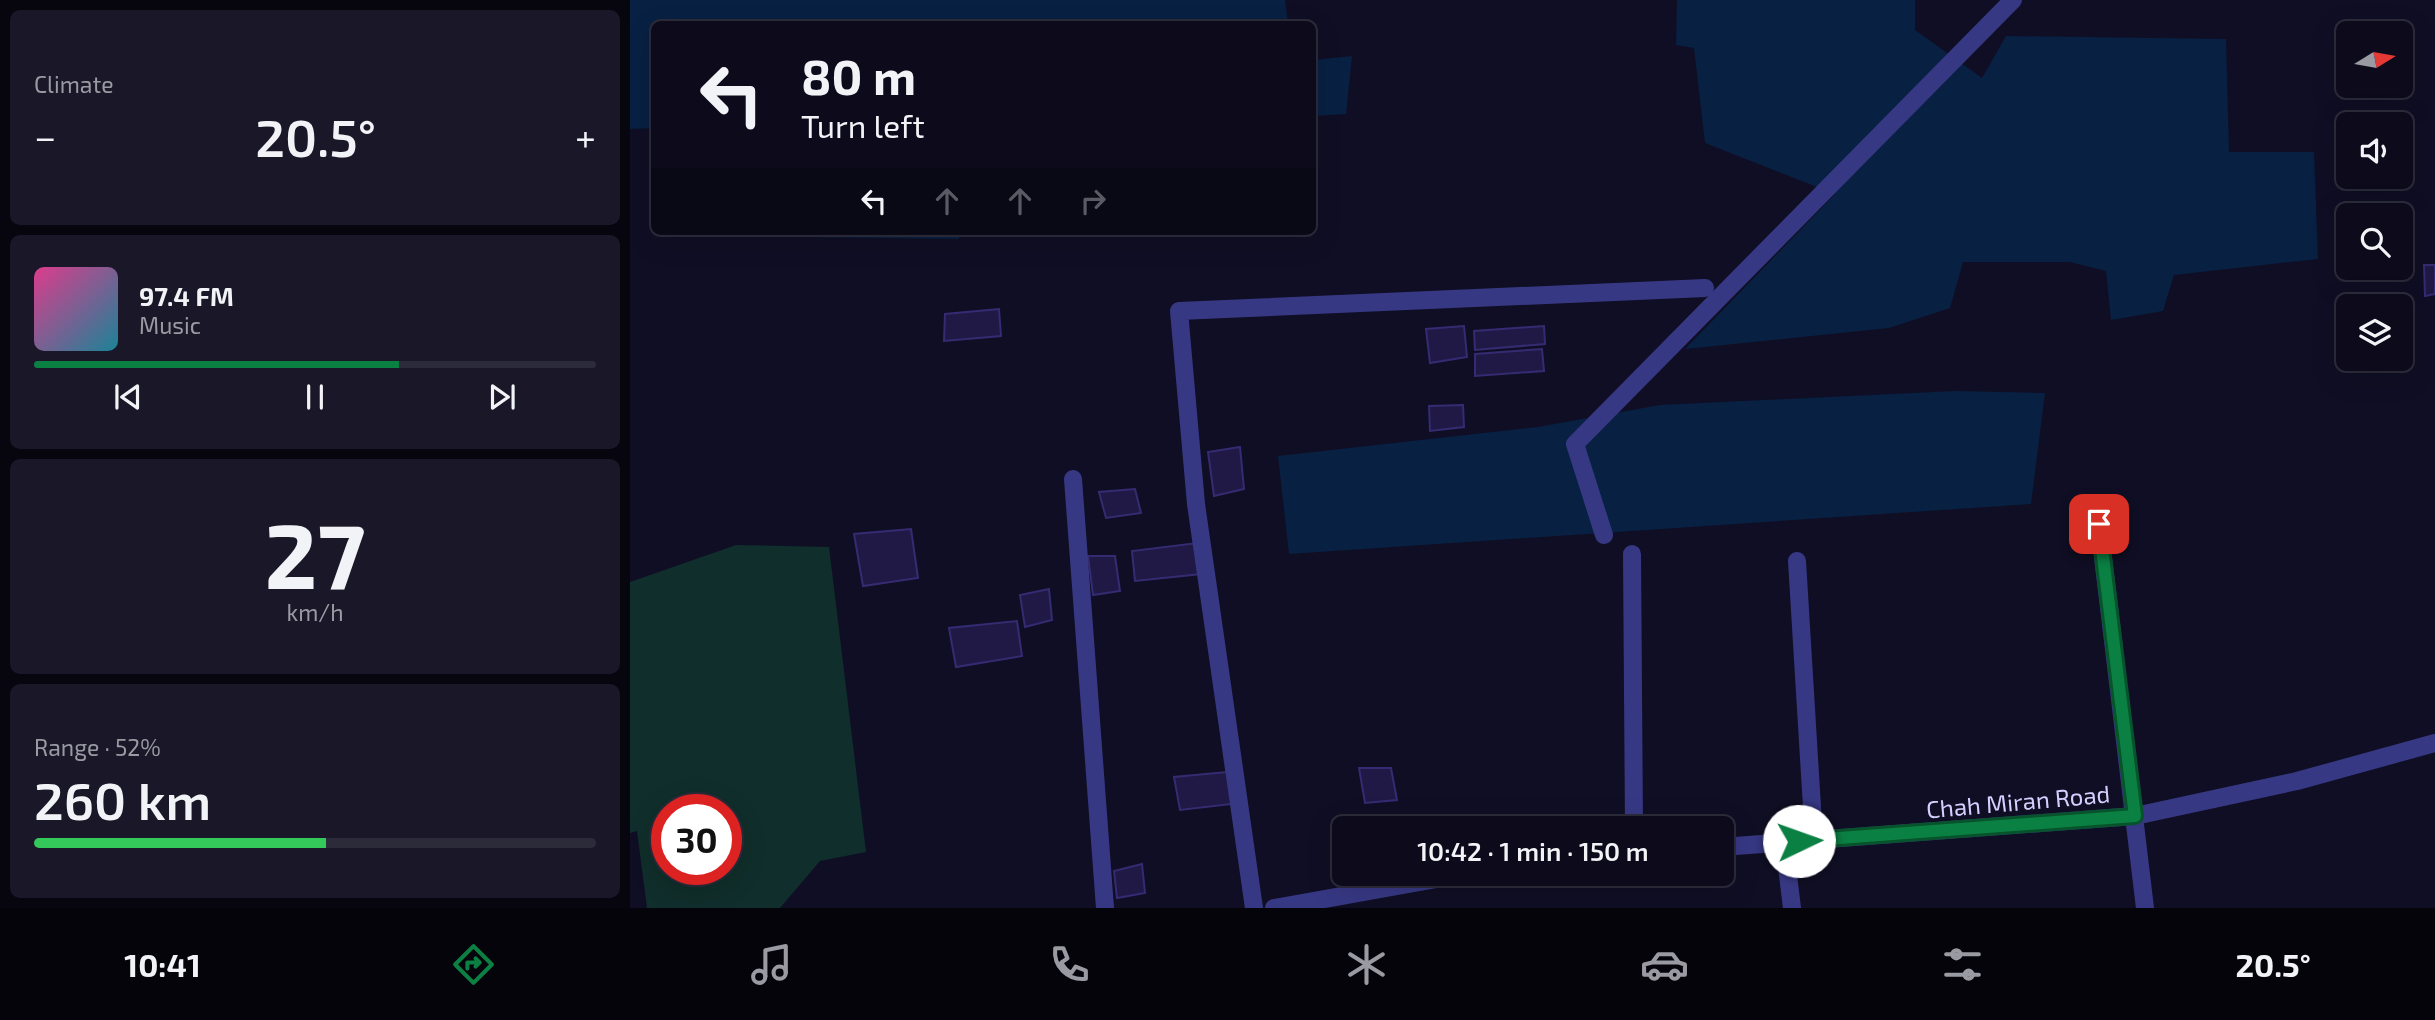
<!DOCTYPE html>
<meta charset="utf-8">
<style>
:root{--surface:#0c0a1b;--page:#1a1828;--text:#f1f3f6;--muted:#9a9aa3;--line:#2c2b3a;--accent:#0b8043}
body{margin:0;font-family:"Exo 2",sans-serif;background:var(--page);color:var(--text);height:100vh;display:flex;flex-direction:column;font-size:26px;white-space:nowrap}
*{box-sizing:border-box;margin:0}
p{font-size:23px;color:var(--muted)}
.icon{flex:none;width:38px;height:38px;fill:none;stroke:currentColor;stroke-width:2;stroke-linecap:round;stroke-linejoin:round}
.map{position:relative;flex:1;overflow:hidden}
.drawer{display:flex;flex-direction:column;gap:10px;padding:10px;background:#07060f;width:630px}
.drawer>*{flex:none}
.top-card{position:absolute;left:21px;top:21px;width:665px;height:214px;border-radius:10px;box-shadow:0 7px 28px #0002,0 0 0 2px var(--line);background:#0c0a1b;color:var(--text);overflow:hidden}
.needle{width:46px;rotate:79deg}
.buttons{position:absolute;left:1706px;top:21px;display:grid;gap:14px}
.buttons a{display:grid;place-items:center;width:77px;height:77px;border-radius:10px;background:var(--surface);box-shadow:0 7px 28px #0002,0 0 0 2px var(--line);font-size:35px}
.speed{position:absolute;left:21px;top:794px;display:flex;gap:14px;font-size:35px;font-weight:700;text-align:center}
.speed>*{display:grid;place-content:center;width:91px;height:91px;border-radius:50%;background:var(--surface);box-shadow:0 7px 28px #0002,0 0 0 2px var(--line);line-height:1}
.speed .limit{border:10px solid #d22;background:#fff;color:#111}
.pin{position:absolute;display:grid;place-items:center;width:60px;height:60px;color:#fff;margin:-30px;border-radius:14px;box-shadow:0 4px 10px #0006}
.me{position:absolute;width:77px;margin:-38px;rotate:87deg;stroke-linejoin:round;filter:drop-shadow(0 0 5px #0008)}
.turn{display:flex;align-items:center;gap:24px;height:147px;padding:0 35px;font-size:32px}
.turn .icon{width:91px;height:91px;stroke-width:2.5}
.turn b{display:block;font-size:49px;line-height:60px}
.lanes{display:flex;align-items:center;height:66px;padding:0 35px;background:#0003;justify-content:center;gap:35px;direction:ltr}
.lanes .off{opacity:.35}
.big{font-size:52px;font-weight:600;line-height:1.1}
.drawer .card{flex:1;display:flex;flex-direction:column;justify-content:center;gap:10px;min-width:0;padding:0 24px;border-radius:10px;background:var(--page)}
.drawer .dial{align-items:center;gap:0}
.dial b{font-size:91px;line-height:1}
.song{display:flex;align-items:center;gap:21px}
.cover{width:84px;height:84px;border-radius:10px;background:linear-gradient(135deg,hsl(330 70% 55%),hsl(190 70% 35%))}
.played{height:7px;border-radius:4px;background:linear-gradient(90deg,var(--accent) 65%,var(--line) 65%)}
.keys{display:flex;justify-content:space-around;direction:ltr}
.heat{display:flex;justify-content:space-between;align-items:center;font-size:38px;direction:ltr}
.charge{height:10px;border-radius:5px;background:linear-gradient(90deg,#34c759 52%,var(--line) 0)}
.trip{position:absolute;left:702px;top:816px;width:402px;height:70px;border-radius:10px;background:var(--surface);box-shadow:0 7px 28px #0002,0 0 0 2px var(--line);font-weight:600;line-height:70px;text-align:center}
.tab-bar{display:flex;height:112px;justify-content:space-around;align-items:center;background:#05040b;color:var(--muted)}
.tab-bar .icon{width:49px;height:49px}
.tab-bar .current{color:var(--accent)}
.tab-bar b{font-size:32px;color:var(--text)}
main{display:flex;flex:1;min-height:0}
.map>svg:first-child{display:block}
</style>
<main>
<section class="drawer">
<div class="card"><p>Climate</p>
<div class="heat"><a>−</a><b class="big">20.5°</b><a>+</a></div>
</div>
<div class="card">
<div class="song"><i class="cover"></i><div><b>97.4 FM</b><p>Music</p></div></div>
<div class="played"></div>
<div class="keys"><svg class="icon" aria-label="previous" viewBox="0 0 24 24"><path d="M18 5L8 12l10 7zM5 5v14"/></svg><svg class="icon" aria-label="pause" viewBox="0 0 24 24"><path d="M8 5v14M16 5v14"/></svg><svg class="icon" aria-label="next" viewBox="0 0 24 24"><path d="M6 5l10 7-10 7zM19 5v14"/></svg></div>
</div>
<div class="card dial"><b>27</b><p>km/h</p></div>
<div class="card"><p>Range · 52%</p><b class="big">260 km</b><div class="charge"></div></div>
</section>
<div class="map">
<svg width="1805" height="908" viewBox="0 0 1805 908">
<rect width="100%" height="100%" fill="#100e24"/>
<path fill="#102e2b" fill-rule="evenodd" d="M 106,545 L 199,547 L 236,852 L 190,861 L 150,908 L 17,908 L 7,831 L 0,833 L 0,582 ZM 37,810 L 96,810 L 96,870 L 37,870 Z"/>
<g fill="#082042">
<path d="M 0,0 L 655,0 L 658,24 L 24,24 L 24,128 L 0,129 Z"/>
<path d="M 1047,0 L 1285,0 L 1285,30 L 1352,78 L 1376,36 L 1596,39 L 1599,152 L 1684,152 L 1688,259 L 1544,275 L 1533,311 L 1481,320 L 1476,271 L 1440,262 L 1333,262 L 1320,308 L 1259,328 L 1055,349 L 1205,194 L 1075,143 L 1064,48 L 1046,45 Z"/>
<path d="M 722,56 L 716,114 L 683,116 L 683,60 Z"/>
<path d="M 24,204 L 24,231 L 330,231 L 329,239 L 23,235 Z"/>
<path d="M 1325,391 L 1415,393 L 1401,504 L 659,554 L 648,456 L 908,427 L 1030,405 Z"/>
</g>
<g fill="#201945" stroke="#352b72" stroke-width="2">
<path d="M 1794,265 L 1805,265 L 1805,294 L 1795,296 Z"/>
<path d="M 369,309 L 371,336 L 314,341 L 315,314 Z"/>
<path d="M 834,326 L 837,357 L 800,363 L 796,329 Z"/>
<path d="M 914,326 L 915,344 L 845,350 L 844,331 Z"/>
<path d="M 912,349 L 914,371 L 845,376 L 845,354 Z"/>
<path d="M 833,405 L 834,427 L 800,431 L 799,406 Z"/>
<path d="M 610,447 L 614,489 L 584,496 L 578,452 Z"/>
<path d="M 505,489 L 511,513 L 476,518 L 469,492 Z"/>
<path d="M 281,529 L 288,578 L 233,586 L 224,534 Z"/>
<path d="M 567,543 L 571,574 L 505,581 L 502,551 Z"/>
<path d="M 458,556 L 485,556 L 490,591 L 463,595 Z"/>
<path d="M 419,589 L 422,620 L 395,627 L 390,595 Z"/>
<path d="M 387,621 L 392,656 L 326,667 L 319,628 Z"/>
<path d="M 729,768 L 761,768 L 767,800 L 735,803 Z"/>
<path d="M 597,772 L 602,804 L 550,810 L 544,777 Z"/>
<path d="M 512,864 L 515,893 L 487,898 L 484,871 Z"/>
</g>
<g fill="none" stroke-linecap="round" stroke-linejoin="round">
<g stroke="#373884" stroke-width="18">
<path d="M 443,479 L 475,908"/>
<path d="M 1469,524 L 1515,908"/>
<path d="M 974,535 L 945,444 L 1383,0"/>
<path d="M 1002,554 L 1004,828"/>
<path d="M 1167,561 L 1184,840"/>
<path d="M 1154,842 L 1162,908"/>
<path d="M 1092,847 L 1505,816 L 1667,781 L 1805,743"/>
<path d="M 624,908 L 566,504 L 549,311 L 1075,288"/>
<path d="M 644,908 L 840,873"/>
</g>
</g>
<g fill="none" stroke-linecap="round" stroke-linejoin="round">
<g stroke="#07532c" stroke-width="18">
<path id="route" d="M 1169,841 L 1505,816 L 1469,524"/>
</g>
<use href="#route" stroke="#0b8043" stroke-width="12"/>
</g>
<g text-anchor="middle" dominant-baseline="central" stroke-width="7" stroke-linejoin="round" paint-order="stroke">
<g font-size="24" fill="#d3d0ff" stroke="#100e24">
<text transform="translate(1388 801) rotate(-5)">Chah Miran Road</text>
</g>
</g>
</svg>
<div class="buttons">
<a><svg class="needle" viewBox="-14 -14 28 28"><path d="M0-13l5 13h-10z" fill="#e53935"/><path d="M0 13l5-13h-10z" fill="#9a9aa3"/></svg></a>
<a><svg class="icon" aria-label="sound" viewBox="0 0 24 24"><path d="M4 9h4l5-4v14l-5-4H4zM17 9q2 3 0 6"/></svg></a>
<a><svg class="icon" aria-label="search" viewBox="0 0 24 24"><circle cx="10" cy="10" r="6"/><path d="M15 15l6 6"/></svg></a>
<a><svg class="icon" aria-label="layers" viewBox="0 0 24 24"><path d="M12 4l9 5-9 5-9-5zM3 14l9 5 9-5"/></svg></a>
</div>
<div class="speed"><div class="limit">30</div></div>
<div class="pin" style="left:1469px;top:524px;background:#d93025"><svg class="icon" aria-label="arrive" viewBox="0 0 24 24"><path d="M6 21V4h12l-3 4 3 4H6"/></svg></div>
<svg class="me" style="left:1169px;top:841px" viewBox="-20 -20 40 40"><circle r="19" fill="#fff"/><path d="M0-13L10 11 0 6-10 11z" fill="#0b8043"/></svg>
<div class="trip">10:42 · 1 min · 150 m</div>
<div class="top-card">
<div class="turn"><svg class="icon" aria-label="left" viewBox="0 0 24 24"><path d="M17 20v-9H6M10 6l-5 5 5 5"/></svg><div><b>80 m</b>Turn left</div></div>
<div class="lanes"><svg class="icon" aria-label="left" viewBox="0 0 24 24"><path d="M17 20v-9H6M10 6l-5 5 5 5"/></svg><svg class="icon off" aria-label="ahead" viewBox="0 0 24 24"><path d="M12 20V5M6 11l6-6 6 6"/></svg><svg class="icon off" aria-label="ahead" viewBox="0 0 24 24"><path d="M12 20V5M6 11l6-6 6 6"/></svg><svg class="icon off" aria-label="right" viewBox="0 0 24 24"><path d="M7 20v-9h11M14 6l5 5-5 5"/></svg></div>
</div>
</div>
</main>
<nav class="tab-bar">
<b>10:41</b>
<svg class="icon current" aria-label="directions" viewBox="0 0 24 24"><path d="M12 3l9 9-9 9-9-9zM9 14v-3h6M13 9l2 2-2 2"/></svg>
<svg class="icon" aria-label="music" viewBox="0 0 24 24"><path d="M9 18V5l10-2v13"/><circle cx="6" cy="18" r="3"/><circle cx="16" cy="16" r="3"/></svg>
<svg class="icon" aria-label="phone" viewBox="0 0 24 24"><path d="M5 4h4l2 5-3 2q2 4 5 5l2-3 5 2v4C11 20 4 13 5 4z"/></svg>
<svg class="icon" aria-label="climate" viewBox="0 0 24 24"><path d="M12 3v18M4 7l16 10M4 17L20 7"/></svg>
<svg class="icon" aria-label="car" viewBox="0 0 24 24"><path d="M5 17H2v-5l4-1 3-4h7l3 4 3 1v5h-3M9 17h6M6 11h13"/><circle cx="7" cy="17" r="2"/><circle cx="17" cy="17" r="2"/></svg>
<svg class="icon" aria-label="filters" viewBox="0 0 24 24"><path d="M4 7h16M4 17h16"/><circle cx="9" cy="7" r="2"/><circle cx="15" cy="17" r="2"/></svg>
<b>20.5°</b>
</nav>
